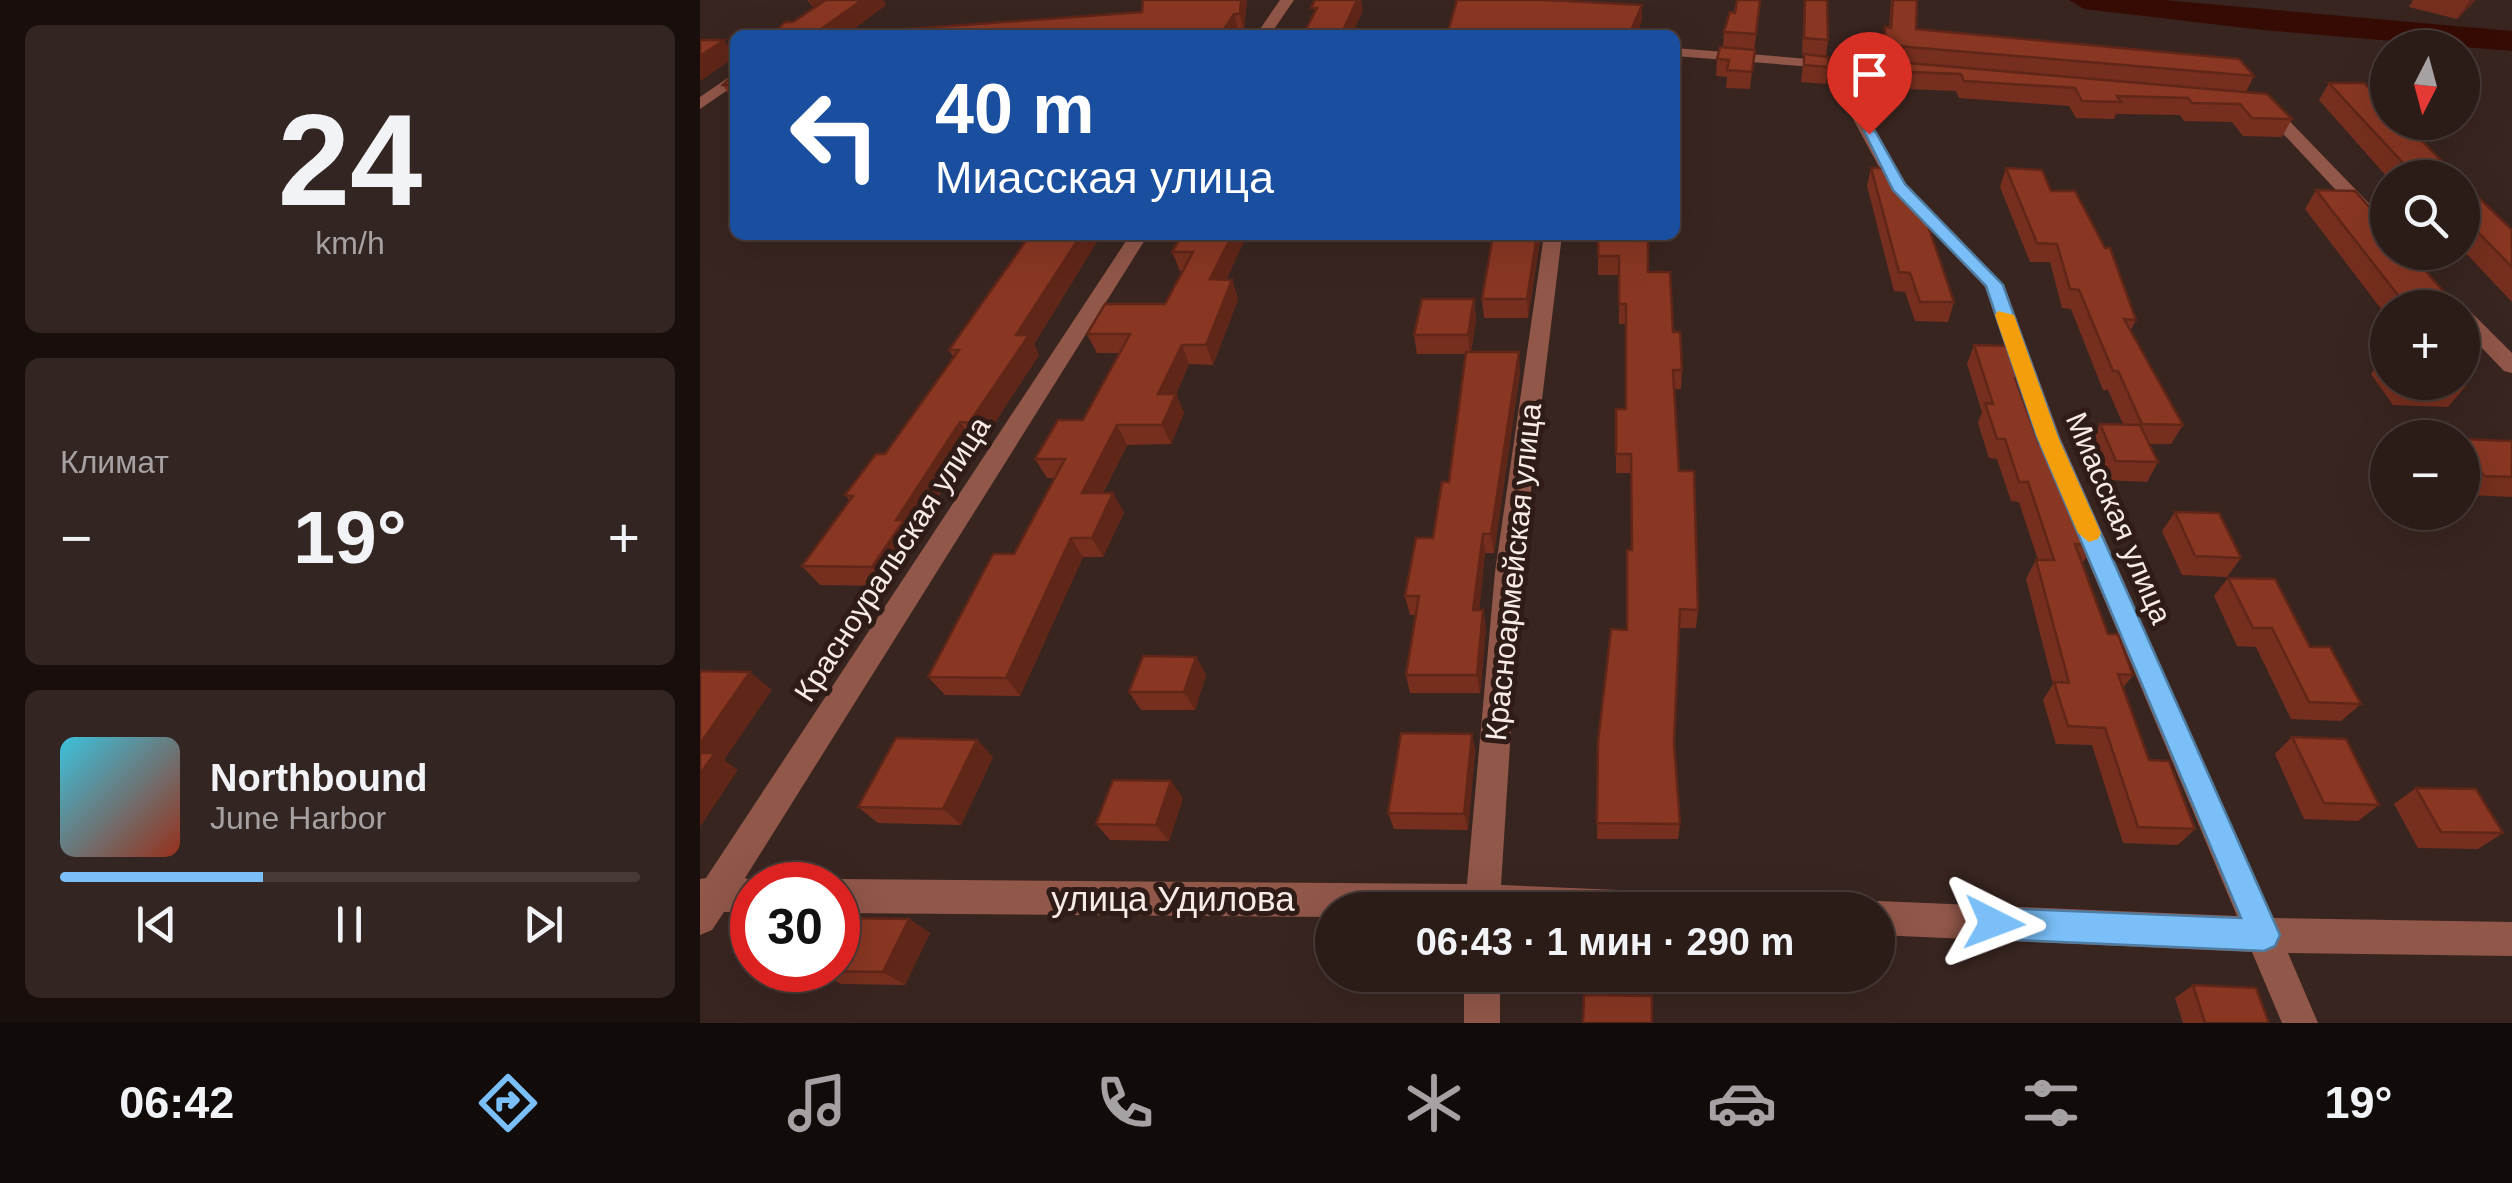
<!DOCTYPE html>
<html lang="ru">
<meta charset="utf-8">
<style>
:root{--surface:#2b1c18;--page:#332521;--text:#f1f3f6;--muted:#a6a1a2;--line:#473a37;--accent:#7abff8}
body{margin:0;font-family:Helvetica,sans-serif;background:var(--page);color:var(--text);height:100vh;display:flex;flex-direction:column;font-size:38px;white-space:nowrap}
*{box-sizing:border-box;margin:0}
p{font-size:32px;color:var(--muted)}
.icon{flex:none;width:55px;height:55px;fill:none;stroke:currentColor;stroke-width:2;stroke-linecap:round;stroke-linejoin:round}
.map{position:relative;flex:1;overflow:hidden}
.panel{display:flex;flex-direction:column;gap:25px;padding:25px;background:#180f0d;width:700px}
.panel>*{flex:none}
.banner{position:absolute;left:30px;top:30px;width:950px;height:210px;border-radius:15px;box-shadow:0 10px 40px #0002,0 0 0 2px var(--line);background:#1a4fa0;color:#fff;overflow:hidden}
.needle{width:65px;rotate:186deg}
.controls{position:absolute;left:1670px;top:30px;display:grid;gap:20px}
.controls a{display:grid;place-items:center;width:110px;height:110px;border-radius:50%;background:var(--surface);box-shadow:0 10px 40px #0002,0 0 0 2px var(--line);font-size:50px}
.speed{position:absolute;left:30px;top:862px;display:flex;gap:20px;font-size:50px;font-weight:700;text-align:center}
.speed>*{display:grid;place-content:center;width:130px;height:130px;border-radius:50%;background:var(--surface);box-shadow:0 10px 40px #0002,0 0 0 2px var(--line);line-height:1}
.speed .limit{border:15px solid #d22;background:#fff;color:#111}
.pin{position:absolute;display:grid;place-items:center;width:85px;height:85px;color:#fff;margin:-102px -42px;border-radius:50% 50% 50% 0;rotate:-45deg;box-shadow:0 0 10px #0007}
.pin .icon{rotate:45deg}
.me{position:absolute;width:110px;margin:-55px;rotate:93deg;stroke-linejoin:round;filter:drop-shadow(0 0 8px #0008)}
.turn{display:flex;align-items:center;gap:35px;height:210px;padding:0 40px;font-size:45px}
.turn .icon{width:130px;height:130px;stroke-width:2.5}
.turn b{display:block;font-size:70px;line-height:85px}
.big{font-size:75px;font-weight:800;line-height:1.1}
.panel .card{flex:1;display:flex;flex-direction:column;justify-content:center;gap:15px;min-width:0;padding:0 35px;border-radius:15px;background:var(--page)}
.panel .dial{align-items:center;gap:0}
.dial b{font-size:130px;line-height:1}
.song{display:flex;align-items:center;gap:30px}
.cover{width:120px;height:120px;border-radius:15px;background:linear-gradient(135deg,hsl(190 70% 55%),hsl(10 70% 35%))}
.played{height:10px;border-radius:5px;background:linear-gradient(90deg,var(--accent) 35%,var(--line) 35%)}
.keys{display:flex;justify-content:space-around;direction:ltr}
.heat{display:flex;justify-content:space-between;align-items:center;font-size:55px;direction:ltr}
.trip{position:absolute;left:615px;top:892px;width:580px;height:100px;border-radius:50px;background:var(--surface);box-shadow:0 10px 40px #0002,0 0 0 2px var(--line);font-weight:800;line-height:100px;text-align:center}
.dock{display:flex;height:160px;justify-content:space-around;align-items:center;background:#110b0a;color:var(--muted)}
.dock .icon{width:70px;height:70px}
.dock .selected{color:var(--accent)}
.dock b{font-size:45px;color:var(--text)}
main{display:flex;flex:1;min-height:0}
.map>svg:first-child{display:block}
</style>
<main>
<section class="panel">
<div class="card dial"><b>24</b><p>km/h</p></div>
<div class="card"><p>Климат</p>
<div class="heat"><a>−</a><b class="big">19°</b><a>+</a></div>
</div>
<div class="card">
<div class="song"><i class="cover"></i><div><b>Northbound</b><p>June Harbor</p></div></div>
<div class="played"></div>
<div class="keys"><svg class="icon" aria-label="previous" viewBox="0 0 24 24"><path d="M18 5L8 12l10 7zM5 5v14"/></svg><svg class="icon" aria-label="pause" viewBox="0 0 24 24"><path d="M8 5v14M16 5v14"/></svg><svg class="icon" aria-label="next" viewBox="0 0 24 24"><path d="M6 5l10 7-10 7zM19 5v14"/></svg></div>
</div>
</section>
<div class="map">
<svg width="1812" height="1023" viewBox="0 0 1812 1023">
<rect width="100%" height="100%" fill="#392520"/>
<g fill="none" stroke-linecap="round" stroke-linejoin="round">
<path fill="#360b03" fill-rule="evenodd" d="M 1369,0 L 1463,0 L 1812,31 L 1812,51 L 1563,30 L 1384,9 Z"/>
<g fill="#915749" fill-rule="evenodd">
<path d="M 580,0 L 594,0 L 570,35 L 556,35 Z"/>
<path d="M 975,48 L 1220,68 L 1222,71 L 1215,75 L 1154,71 L 1163,108 L 1206,184 L 1304,285 L 1360,437 L 1572,918 L 1812,922 L 1812,956 L 1588,953 L 1618,1023 L 1582,1023 L 1552,952 L 1178,935 L 1178,910 L 1164,910 L 1178,901 L 1537,916 L 1336,437 L 1285,287 L 1190,187 L 1147,108 L 1139,69 L 975,56 Z"/>
<path d="M 35,73 L 35,85 L 0,109 L 0,97 Z"/>
<path d="M 1558,101 L 1570,101 L 1688,223 L 1688,239 L 1681,238 L 1558,107 Z"/>
<path d="M 430,235 L 448,235 L 45,878 L 65,885 L 52,885 L 52,912 L 24,912 L 12,930 L 0,935 L 0,879 L 6,878 Z"/>
<path d="M 844,235 L 862,235 L 821,572 L 801,885 L 989,893 L 1001,898 L 1006,910 L 632,910 L 632,917 L 138,913 L 138,885 L 126,885 L 138,879 L 767,884 L 795,572 Z"/>
<path d="M 1762,308 L 1769,310 L 1812,353 L 1812,373 L 1804,371 L 1762,327 Z"/>
<rect x="764" y="975" width="36" height="48"/>
</g>
</g>
<g fill="#762f1e">
<path d="M 107,0 L 183,0 L 186,5 L 148,33 L 442,12 L 443,0 L 547,0 L 544,30 L 538,31 L 72,35 L 114,8 Z"/>
<path d="M 1060,0 L 1050,89 L 1026,88 L 1027,77 L 1016,76 L 1017,59 L 1023,47 L 1024,32 L 1035,13 Z"/>
<path d="M 1104,0 L 1127,0 L 1128,40 L 1126,56 L 1129,67 L 1126,84 L 1101,82 L 1104,55 L 1102,55 Z"/>
<path d="M 1191,0 L 1217,0 L 1216,29 L 1554,76 L 1546,92 L 1592,119 L 1582,137 L 1543,136 L 1532,122 L 1484,121 L 1480,115 L 1416,114 L 1414,119 L 1376,118 L 1369,106 L 1259,98 L 1256,91 L 1181,88 L 1185,62 L 1182,62 L 1182,44 L 1185,27 L 1189,28 Z"/>
<path d="M 1713,0 L 1776,0 L 1757,19 L 1709,7 Z"/>
<path d="M 35,73 L 35,103 L 34,103 L 23,85 Z"/>
<path d="M 1629,83 L 1759,178 L 1688,178 L 1619,100 Z"/>
<path d="M 1171,168 L 1254,302 L 1248,322 L 1215,321 L 1205,292 L 1194,291 L 1167,186 Z"/>
<path d="M 1306,168 L 1351,191 L 1436,320 L 1430,331 L 1483,425 L 1471,444 L 1449,444 L 1458,462 L 1447,482 L 1406,480 L 1390,443 L 1400,424 L 1423,424 L 1408,390 L 1403,390 L 1371,309 L 1362,308 L 1350,262 L 1330,262 L 1300,187 Z"/>
<path d="M 1762,181 L 1812,230 L 1812,302 L 1762,249 Z"/>
<path d="M 1616,190 L 1758,308 L 1688,308 L 1688,318 L 1605,209 Z"/>
<path d="M 330,235 L 401,235 L 334,344 L 339,355 L 282,442 L 273,442 L 215,533 L 219,539 L 189,586 L 120,585 L 102,566 L 150,501 L 145,495 L 185,454 L 254,358 L 249,350 Z"/>
<path d="M 482,235 L 547,235 L 526,280 L 532,280 L 538,299 L 513,365 L 489,364 L 476,394 L 484,413 L 471,444 L 427,445 L 403,493 L 424,512 L 403,557 L 383,557 L 320,696 L 245,695 L 228,677 L 314,554 L 355,478 L 347,478 L 335,459 L 383,420 L 419,353 L 397,353 L 387,334 L 465,304 L 483,271 L 480,271 L 472,252 Z"/>
<path d="M 793,235 L 841,235 L 828,318 L 784,318 L 782,299 Z"/>
<path d="M 898,235 L 948,272 L 973,332 L 982,370 L 981,389 L 974,389 L 979,471 L 998,610 L 996,628 L 979,628 L 974,742 L 980,824 L 978,839 L 897,839 L 898,742 L 927,630 L 931,550 L 931,473 L 916,473 L 916,409 L 925,409 L 925,324 L 919,324 L 919,275 L 898,275 Z"/>
<path d="M 774,299 L 776,319 L 771,352 L 820,372 L 794,553 L 785,553 L 779,610 L 783,610 L 786,628 L 780,693 L 710,693 L 706,675 L 716,615 L 710,615 L 705,596 L 733,538 L 749,482 L 766,354 L 717,354 L 714,335 Z"/>
<path d="M 1274,345 L 1322,378 L 1319,387 L 1339,444 L 1369,501 L 1394,545 L 1382,564 L 1408,634 L 1433,675 L 1423,688 L 1449,760 L 1495,829 L 1478,845 L 1423,843 L 1392,745 L 1356,744 L 1343,700 L 1353,684 L 1326,579 L 1336,560 L 1338,560 L 1319,502 L 1311,501 L 1297,459 L 1289,458 L 1278,423 L 1282,412 L 1267,364 Z"/>
<path d="M 1686,354 L 1688,355 L 1688,382 L 1761,382 L 1765,387 L 1748,407 L 1693,405 L 1671,374 Z"/>
<path d="M 1762,439 L 1812,477 L 1812,497 L 1766,495 L 1762,491 Z"/>
<path d="M 1475,512 L 1541,558 L 1527,577 L 1482,575 L 1462,531 Z"/>
<path d="M 1528,578 L 1610,647 L 1661,704 L 1641,721 L 1591,719 L 1556,647 L 1537,646 L 1514,596 Z"/>
<path d="M 496,657 L 506,675 L 495,710 L 441,710 L 429,692 Z"/>
<path d="M 772,734 L 775,751 L 768,830 L 694,829 L 688,813 Z"/>
<path d="M 1592,737 L 1679,805 L 1658,821 L 1604,819 L 1575,754 Z"/>
<path d="M 277,740 L 293,757 L 261,825 L 178,823 L 158,807 Z"/>
<path d="M 1716,788 L 1803,833 L 1778,849 L 1718,848 L 1694,804 Z"/>
<path d="M 483,798 L 469,841 L 410,840 L 396,824 Z"/>
<path d="M 209,919 L 230,933 L 205,985 L 141,984 L 117,971 Z"/>
<path d="M 1493,985 L 1569,1023 L 1483,1023 L 1475,998 Z"/>
</g>
<g fill="#602618">
<path d="M 109,0 L 132,0 L 115,10 Z"/>
<path d="M 162,0 L 183,0 L 186,5 L 145,35 L 113,35 Z"/>
<path d="M 541,0 L 547,0 L 544,30 L 540,14 Z"/>
<path d="M 651,0 L 661,0 L 663,10 L 652,35 L 641,35 Z"/>
<path d="M 1770,0 L 1776,0 L 1757,19 Z"/>
<path d="M 942,5 L 942,21 L 936,35 L 929,35 Z"/>
<path d="M 534,14 L 538,31 L 536,35 L 520,35 Z"/>
<path d="M 24,40 L 35,57 L 0,81 L 0,56 Z"/>
<path d="M 381,235 L 401,235 L 334,344 L 339,355 L 282,442 L 269,423 L 316,335 Z"/>
<path d="M 532,235 L 547,235 L 517,298 L 510,279 Z"/>
<path d="M 837,235 L 841,235 L 828,318 L 827,299 Z"/>
<path d="M 532,280 L 538,299 L 513,365 L 506,345 Z"/>
<path d="M 774,299 L 776,319 L 770,354 L 768,335 Z"/>
<path d="M 482,345 L 489,364 L 476,394 L 484,413 L 471,444 L 462,425 L 458,394 Z"/>
<path d="M 819,352 L 820,372 L 794,553 L 791,534 Z"/>
<path d="M 260,422 L 273,442 L 215,533 L 219,539 L 189,586 L 172,567 L 196,520 Z"/>
<path d="M 417,425 L 427,445 L 393,512 L 382,493 Z"/>
<path d="M 413,493 L 424,512 L 403,557 L 392,538 Z"/>
<path d="M 783,534 L 785,553 L 777,628 L 773,610 Z"/>
<path d="M 371,538 L 383,557 L 320,696 L 306,678 Z"/>
<path d="M 783,610 L 786,628 L 780,693 L 777,675 Z"/>
<path d="M 496,657 L 506,675 L 495,710 L 484,692 Z"/>
<path d="M 50,672 L 72,690 L 24,760 L 38,770 L 0,827 L 0,744 Z"/>
<path d="M 772,734 L 775,751 L 768,830 L 764,814 Z"/>
<path d="M 277,740 L 293,757 L 261,825 L 243,809 Z"/>
<path d="M 471,781 L 483,798 L 469,841 L 456,825 Z"/>
<path d="M 209,919 L 230,933 L 205,985 L 183,972 Z"/>
</g>
<g fill="#893723" stroke="#602618" stroke-width="2.5">
<path d="M 126,0 L 162,0 L 113,35 L 72,35 L 85,22 L 93,22 Z"/>
<path d="M 443,0 L 541,0 L 540,14 L 534,14 L 520,35 L 125,35 L 442,12 Z"/>
<path d="M 615,0 L 657,0 L 641,35 L 603,35 L 617,8 L 611,8 Z"/>
<path d="M 757,0 L 846,0 L 942,5 L 929,35 L 747,35 Z"/>
<path d="M 1037,0 L 1060,0 L 1056,34 L 1024,32 L 1030,12 L 1035,13 Z"/>
<path d="M 1105,0 L 1127,0 L 1128,40 L 1104,38 Z"/>
<path d="M 1193,0 L 1217,0 L 1216,29 L 1539,59 L 1554,76 L 1185,45 L 1185,27 L 1191,28 Z"/>
<path d="M 0,40 L 24,40 L 0,56 Z"/>
<path d="M 1020,47 L 1055,50 L 1052,72 L 1027,70 L 1029,60 L 1017,59 Z"/>
<path d="M 1104,54 L 1128,57 L 1129,67 L 1104,65 Z"/>
<path d="M 1185,61 L 1567,94 L 1592,119 L 1552,118 L 1540,104 L 1492,103 L 1488,98 L 1417,96 L 1421,102 L 1382,101 L 1375,88 L 1264,81 L 1261,74 L 1185,71 Z"/>
<path d="M 35,73 L 35,85 L 23,85 Z"/>
<path d="M 1629,83 L 1664,83 L 1688,107 L 1688,122 L 1703,122 L 1759,178 L 1717,178 Z"/>
<path d="M 1171,168 L 1190,168 L 1208,194 L 1219,199 L 1254,302 L 1220,302 L 1210,273 L 1199,272 Z"/>
<path d="M 1306,168 L 1342,170 L 1351,191 L 1375,191 L 1405,248 L 1410,248 L 1436,320 L 1424,319 L 1483,425 L 1442,424 L 1418,371 L 1413,371 L 1379,290 L 1370,289 L 1357,244 L 1337,243 Z"/>
<path d="M 1762,181 L 1812,230 L 1812,267 L 1762,216 Z"/>
<path d="M 1616,190 L 1655,191 L 1688,228 L 1688,252 L 1709,252 L 1758,308 L 1708,308 Z"/>
<path d="M 330,235 L 381,235 L 316,335 L 329,335 L 269,423 L 260,422 L 196,520 L 204,520 L 172,567 L 102,566 L 153,496 L 145,495 L 176,454 L 185,454 L 259,350 L 249,350 Z"/>
<path d="M 482,235 L 532,235 L 510,279 L 532,280 L 506,345 L 482,345 L 458,394 L 476,394 L 462,425 L 417,425 L 382,493 L 413,493 L 392,538 L 371,538 L 306,678 L 228,677 L 293,554 L 314,554 L 365,459 L 335,459 L 358,420 L 383,420 L 430,334 L 387,334 L 405,304 L 465,304 L 493,252 L 472,252 Z"/>
<path d="M 793,235 L 837,235 L 827,299 L 782,299 Z"/>
<path d="M 898,235 L 948,235 L 948,272 L 970,272 L 973,332 L 980,332 L 982,370 L 973,370 L 979,471 L 994,471 L 998,610 L 980,609 L 974,742 L 980,824 L 897,823 L 898,742 L 911,629 L 927,630 L 927,550 L 932,550 L 931,454 L 916,454 L 916,409 L 926,409 L 926,304 L 919,304 L 919,256 L 898,256 Z"/>
<path d="M 722,299 L 774,299 L 768,335 L 714,335 Z"/>
<path d="M 1274,345 L 1311,346 L 1322,378 L 1315,378 L 1339,444 L 1348,444 L 1369,501 L 1377,502 L 1394,545 L 1375,544 L 1408,634 L 1418,634 L 1433,675 L 1418,674 L 1449,760 L 1469,761 L 1495,829 L 1438,827 L 1405,728 L 1368,726 L 1354,682 L 1369,683 L 1336,560 L 1354,560 L 1328,482 L 1319,482 L 1305,439 L 1297,439 L 1285,403 L 1293,404 Z"/>
<path d="M 766,352 L 819,352 L 791,534 L 783,534 L 773,610 L 783,610 L 777,675 L 706,675 L 719,596 L 705,596 L 716,538 L 733,538 L 742,482 L 749,482 Z"/>
<path d="M 1707,382 L 1761,382 L 1765,387 L 1709,385 Z"/>
<path d="M 1400,424 L 1440,425 L 1458,462 L 1416,461 Z"/>
<path d="M 1762,439 L 1812,441 L 1812,477 L 1784,476 L 1762,447 Z"/>
<path d="M 1475,512 L 1519,513 L 1541,558 L 1495,556 Z"/>
<path d="M 1528,578 L 1575,579 L 1610,647 L 1630,647 L 1661,704 L 1609,702 L 1572,628 L 1553,628 Z"/>
<path d="M 443,656 L 496,657 L 484,692 L 429,692 Z"/>
<path d="M 0,671 L 50,672 L 0,744 Z"/>
<path d="M 701,733 L 772,734 L 764,814 L 688,813 Z"/>
<path d="M 1592,737 L 1646,739 L 1679,805 L 1624,803 Z"/>
<path d="M 196,738 L 277,740 L 243,809 L 158,807 Z"/>
<path d="M 0,753 L 15,753 L 0,774 Z"/>
<path d="M 413,780 L 471,781 L 456,825 L 396,824 Z"/>
<path d="M 1716,788 L 1776,789 L 1803,833 L 1741,832 Z"/>
<path d="M 145,918 L 209,919 L 183,972 L 117,971 L 117,970 L 138,970 L 138,931 Z"/>
<path d="M 1493,985 L 1556,988 L 1569,1023 L 1505,1023 Z"/>
<path d="M 884,995 L 952,996 L 952,1023 L 883,1023 Z"/>
</g>
<path fill="#7abff8" stroke="#4f7ca1" stroke-width="2.5" d="M 1164,131 L 1175,131 L 1205,184 L 1303,285 L 1358,437 L 1580,935 L 1575,946 L 1564,951 L 1294,939 L 1282,934 L 1278,923 L 1282,912 L 1294,908 L 1541,918 L 1337,437 L 1286,286 L 1193,190 Z"/>
<path fill="#f59e0b" d="M 1298,311 L 1314,315 L 1358,437 L 1401,533 L 1398,539 L 1389,542 L 1378,533 L 1337,437 L 1295,315 Z"/>
<g text-anchor="middle" dominant-baseline="central" stroke-width="10" stroke-linejoin="round" paint-order="stroke">
<g font-size="30" fill="#f8ebe7" stroke="#2f1c17">
<text transform="translate(1419 518) rotate(67)">Миасская улица</text>
<text transform="translate(192 559) rotate(-57)">Красноуральская улица</text>
<text transform="translate(813 572) rotate(-84)">Красноармейская улица</text>
</g>
<g font-size="35" fill="#f8ebe7" stroke="#2f1c17">
<text x="473" y="898">улица Удилова</text>
</g>
</g>
</svg>
<div class="controls">
<a><svg class="needle" viewBox="-14 -14 28 28"><path d="M0-13l5 13h-10z" fill="#e53935"/><path d="M0 13l5-13h-10z" fill="#a6a1a2"/></svg></a>
<a><svg class="icon" aria-label="search" viewBox="0 0 24 24"><circle cx="10" cy="10" r="6"/><path d="M15 15l6 6"/></svg></a>
<a>+</a>
<a>−</a>
</div>
<div class="speed"><div class="limit">30</div></div>
<div class="pin" style="left:1169px;top:134px;background:#d93025"><svg class="icon" aria-label="arrive" viewBox="0 0 24 24"><path d="M6 21V4h12l-3 4 3 4H6"/></svg></div>
<svg class="me" style="left:1294px;top:923px" viewBox="-20 -20 40 40"><path d="M0-17L14 15 0 8-14 15z" fill="#7abff8" stroke="#fff" stroke-width="4"/></svg>
<div class="trip">06:43 · 1 мин · 290 m</div>
<div class="banner">
<div class="turn"><svg class="icon" aria-label="left" viewBox="0 0 24 24"><path d="M17 20v-9H6M10 6l-5 5 5 5"/></svg><div><b>40 m</b>Миасская улица</div></div>
</div>
</div>
</main>
<nav class="dock">
<b>06:42</b>
<svg class="icon selected" aria-label="directions" viewBox="0 0 24 24"><path d="M12 3l9 9-9 9-9-9zM9 14v-3h6M13 9l2 2-2 2"/></svg>
<svg class="icon" aria-label="music" viewBox="0 0 24 24"><path d="M9 18V5l10-2v13"/><circle cx="6" cy="18" r="3"/><circle cx="16" cy="16" r="3"/></svg>
<svg class="icon" aria-label="phone" viewBox="0 0 24 24"><path d="M5 4h4l2 5-3 2q2 4 5 5l2-3 5 2v4C11 20 4 13 5 4z"/></svg>
<svg class="icon" aria-label="climate" viewBox="0 0 24 24"><path d="M12 3v18M4 7l16 10M4 17L20 7"/></svg>
<svg class="icon" aria-label="car" viewBox="0 0 24 24"><path d="M5 17H2v-5l4-1 3-4h7l3 4 3 1v5h-3M9 17h6M6 11h13"/><circle cx="7" cy="17" r="2"/><circle cx="17" cy="17" r="2"/></svg>
<svg class="icon" aria-label="filters" viewBox="0 0 24 24"><path d="M4 7h16M4 17h16"/><circle cx="9" cy="7" r="2"/><circle cx="15" cy="17" r="2"/></svg>
<b>19°</b>
</nav>
